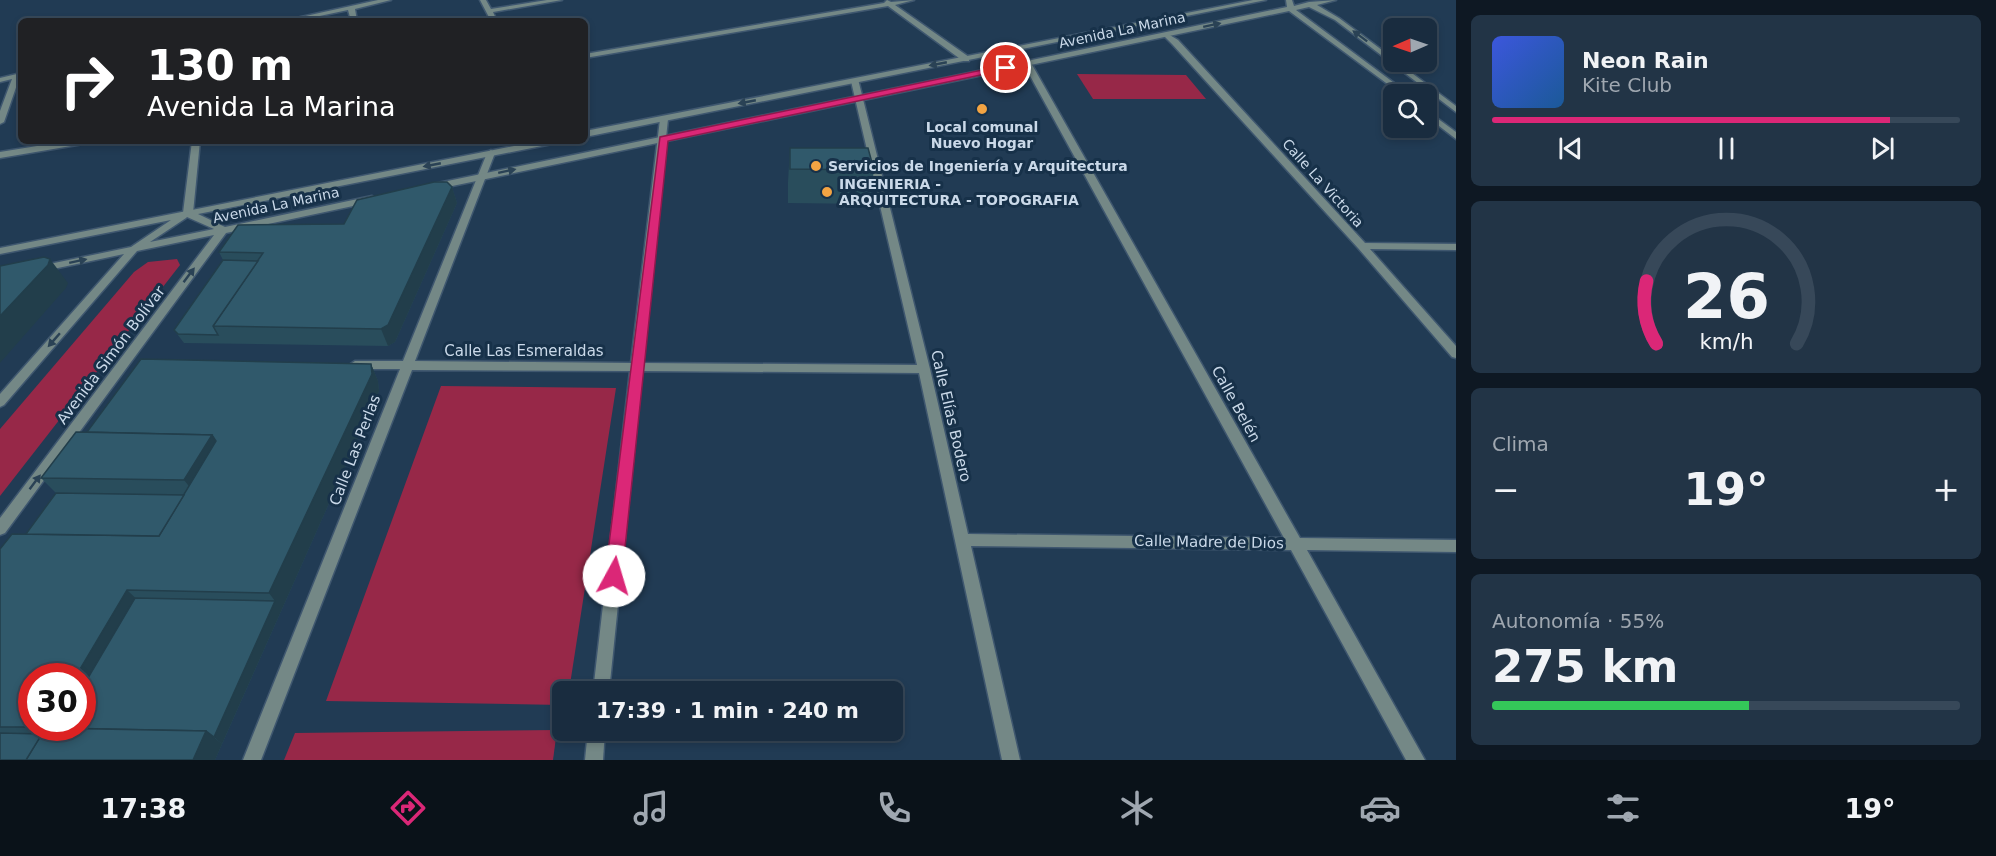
<!DOCTYPE html>
<html lang="es">
<meta charset="utf-8">
<style>
:root{--surface:#192c3f;--page:#223446;--text:#f1f3f6;--muted:#9fa7b0;--line:#374859;--accent:#db2777}
body{margin:0;font-family:"DejaVu Sans",sans-serif;background:var(--page);color:var(--text);height:100vh;display:flex;flex-direction:column;font-size:22px;white-space:nowrap}
*{box-sizing:border-box;margin:0}
p{font-size:20px;color:var(--muted)}
.icon{flex:none;width:33px;height:33px;fill:none;stroke:currentColor;stroke-width:2;stroke-linecap:round;stroke-linejoin:round}
.map{position:relative;flex:1;overflow:hidden}
.drawer{display:flex;flex-direction:column;gap:15px;padding:15px;background:#0e1823;width:540px}
.drawer>*{flex:none}
.hud{position:absolute;left:18px;top:18px;width:570px;height:126px;border-radius:9px;box-shadow:0 3px 9px #0003,0 0 0 2px var(--line);background:#202124;color:#fff;overflow:hidden}
.needle{width:39px;rotate:268deg}
.buttons{position:absolute;left:1383px;top:18px;display:grid;gap:12px}
.buttons a{display:grid;place-items:center;width:54px;height:54px;border-radius:9px;background:var(--surface);box-shadow:0 3px 9px #0003,0 0 0 2px var(--line);font-size:30px}
.speed{position:absolute;left:18px;top:663px;display:flex;gap:12px;font-size:30px;font-weight:700;text-align:center}
.speed>*{display:grid;place-content:center;width:78px;height:78px;border-radius:50%;background:var(--surface);box-shadow:0 3px 9px #0003,0 0 0 2px var(--line);line-height:1}
.speed .limit{border:9px solid #d22;background:#fff;color:#111}
.pin{position:absolute;display:grid;place-items:center;width:51px;height:51px;color:#fff;margin:-26px;border:3px solid #fff;border-radius:50%;box-shadow:0 2px 6px #0007}
.me{position:absolute;width:66px;margin:-33px;rotate:6deg;stroke-linejoin:round;filter:drop-shadow(0 0 4px #0008)}
.turn{display:flex;align-items:center;gap:21px;height:126px;padding:0 30px;font-size:27px}
.turn .icon{width:78px;height:78px;stroke-width:2.5}
.turn b{display:block;font-size:42px;line-height:51px}
.big{font-size:45px;font-weight:700;line-height:1.1}
.drawer .card{flex:1;display:flex;flex-direction:column;justify-content:center;gap:9px;min-width:0;padding:0 21px;border-radius:9px;background:var(--page)}
.drawer .dial{align-items:center;gap:0}
.dial svg{height:156px;overflow:visible;fill:none;stroke:var(--line);stroke-width:7;stroke-linecap:round;text-anchor:middle}
.dial text{fill:var(--text);stroke:none}
.song{display:flex;align-items:center;gap:18px}
.cover{width:72px;height:72px;border-radius:9px;background:linear-gradient(135deg,hsl(230 70% 55%),hsl(210 70% 35%))}
.played{height:6px;border-radius:3px;background:linear-gradient(90deg,var(--accent) 85%,var(--line) 85%)}
.keys{display:flex;justify-content:space-around;direction:ltr}
.heat{display:flex;justify-content:space-between;align-items:center;font-size:33px;direction:ltr}
.charge{height:9px;border-radius:4px;background:linear-gradient(90deg,#34c759 55%,var(--line) 0)}
.trip{position:absolute;left:552px;top:681px;width:351px;height:60px;border-radius:9px;background:var(--surface);box-shadow:0 3px 9px #0003,0 0 0 2px var(--line);font-weight:700;line-height:60px;text-align:center}
.menu{display:flex;height:96px;justify-content:space-around;align-items:center;background:#0a1219;color:var(--muted)}
.menu .icon{width:42px;height:42px}
.menu .selected{color:var(--accent)}
.menu b{font-size:27px;color:var(--text)}
main{display:flex;flex:1;min-height:0}
.map>svg:first-child{display:block}
</style>
<main>
<div class="map">
<svg width="1456" height="760" viewBox="0 0 1456 760">
<rect width="100%" height="100%" fill="#213b54"/>
<g fill="#972848">
<path d="M 1077,74 L 1186,75 L 1206,99 L 1093,99 Z"/>
<path d="M 177,259 L 180,265 L 0,496 L 0,429 L 134,272 L 148,262 Z"/>
<path d="M 441,386 L 616,388 L 569,691 L 562,692 L 562,705 L 326,701 Z"/>
<path d="M 557,730 L 553,760 L 284,760 L 295,733 Z"/>
</g>
<g fill="none" stroke-linecap="round" stroke-linejoin="round">
<g stroke="#3f576f" stroke-width="3">
<g id="minor">
<path d="M 378,0 L 391,0 L 355,9 L 357,21 L 351,21 L 348,10 L 296,21 L 283,21 Z"/>
<path d="M 480,0 L 486,0 L 491,9 L 547,0 L 562,0 L 493,12 L 497,21 L 491,21 Z"/>
<path d="M 887,0 L 891,2 L 914,0 L 895,5 L 969,57 L 969,61 L 963,61 L 888,6 L 585,58 L 585,54 L 884,3 Z"/>
<path d="M 1164,34 L 1168,34 L 1178,40 L 1365,243 L 1456,244 L 1456,250 L 1370,249 L 1456,346 L 1456,358 L 1452,357 L 1358,248 L 1172,44 L 1164,36 Z"/>
<path d="M 1024,61 L 1031,63 L 1300,538 L 1456,540 L 1456,552 L 1307,550 L 1425,760 L 1406,760 L 1291,550 L 971,546 L 1020,760 L 1002,760 L 919,373 L 642,371 L 609,692 L 593,692 L 630,371 L 412,370 L 261,760 L 243,760 L 400,369 L 355,369 L 349,365 L 355,361 L 403,361 L 487,153 L 491,150 L 495,153 L 415,361 L 631,363 L 660,119 L 664,117 L 668,119 L 643,363 L 917,365 L 851,81 L 858,79 L 930,369 L 968,534 L 1284,538 L 1023,63 Z"/>
<path d="M 21,73 L 4,122 L 0,124 L 0,111 L 12,79 L 0,82 L 0,78 Z"/>
<path d="M 68,141 L 87,141 L 83,144 L 0,158 L 0,152 Z"/>
<path d="M 192,141 L 200,141 L 193,213 L 188,216 L 183,213 Z"/>
<path d="M 588,730 L 605,730 L 603,760 L 585,760 Z"/>
</g>
</g>
<g stroke="#3f576f" stroke-width="3">
<g id="tertiary">
<path d="M 1253,0 L 1266,0 L 585,137 L 585,131 Z"/>
<path d="M 1286,0 L 1292,0 L 1294,6 L 1309,2 L 1336,0 L 1317,5 L 1339,18 L 1394,59 L 1394,62 L 1397,62 L 1456,106 L 1456,112 L 1335,20 L 1309,7 L 1296,10 L 1409,94 L 1401,94 L 1289,11 L 433,190 L 428,187 L 433,184 L 1287,7 Z"/>
<path d="M 1426,110 L 1456,132 L 1456,139 L 1426,116 Z"/>
<path d="M 539,141 L 556,141 L 552,144 L 198,214 L 225,227 L 372,196 L 377,199 L 372,202 L 226,233 L 5,533 L 0,535 L 0,518 L 214,235 L 137,251 L 4,405 L 0,407 L 0,394 L 124,254 L 39,272 L 34,269 L 35,267 L 131,247 L 171,220 L 0,254 L 0,248 ZM 187,217 L 214,229 L 150,242 L 186,218 Z"/>
</g>
</g>
<use href="#minor" fill="#748886" fill-rule="evenodd"/>
<use href="#tertiary" fill="#748886" fill-rule="evenodd"/>
</g>
<g fill="#294d5c">
<path d="M 790,148 L 874,170 L 869,204 L 788,203 L 788,182 Z"/>
<path d="M 452,187 L 457,203 L 395,342 L 388,346 L 184,343 L 174,330 L 223,260 L 219,252 L 344,224 Z"/>
<path d="M 371,364 L 378,381 L 379,391 L 215,760 L 0,760 L 0,549 L 26,534 L 56,493 L 41,478 L 87,432 Z"/>
</g>
<g fill="#223e4b">
<path d="M 452,187 L 457,203 L 395,342 L 388,346 L 381,329 Z"/>
<path d="M 50,259 L 68,283 L 66,288 L 0,363 L 0,316 Z"/>
<path d="M 371,364 L 378,381 L 379,391 L 222,744 L 214,737 L 275,601 L 269,593 Z"/>
<path d="M 212,435 L 228,458 L 196,495 L 184,480 Z"/>
<path d="M 127,590 L 144,606 L 82,712 L 82,676 L 76,676 Z"/>
<path d="M 206,731 L 222,744 L 215,760 L 193,760 Z"/>
</g>
<g fill="#30596b" stroke="#223e4b" stroke-width="1.5">
<path d="M 790,148 L 868,148 L 874,170 L 790,169 Z"/>
<path d="M 434,182 L 447,182 L 452,187 L 388,325 L 381,329 L 213,326 L 263,253 L 219,252 L 238,225 L 344,224 L 357,200 Z"/>
<path d="M 44,257 L 50,259 L 48,265 L 0,316 L 0,266 Z"/>
<path d="M 223,260 L 258,261 L 213,326 L 218,335 L 178,334 L 174,330 Z"/>
<path d="M 141,359 L 371,364 L 372,374 L 269,593 L 127,590 L 76,676 L 32,676 L 32,727 L 0,727 L 0,549 L 12,534 L 159,536 L 216,441 L 212,435 L 87,432 Z"/>
<path d="M 76,432 L 212,435 L 184,480 L 41,478 Z"/>
<path d="M 56,493 L 184,495 L 159,536 L 26,534 Z"/>
<path d="M 135,598 L 275,601 L 214,737 L 206,731 L 59,728 L 82,728 L 82,688 Z"/>
<path d="M 45,728 L 206,731 L 193,760 L 26,760 Z"/>
<path d="M 0,733 L 42,734 L 26,760 L 0,760 Z"/>
</g>
<defs><path id="oneway-solid" d="M-6-.8H1V-3.2L6.5 0L1 3.2V.8H-6Z" transform="scale(1.5)"/></defs>
<g fill="#2a4255">
<use href="#oneway-solid" transform="translate(1212 25) rotate(-12)"/>
<use href="#oneway-solid" transform="translate(1360 36) rotate(-143)"/>
<use href="#oneway-solid" transform="translate(938 64) rotate(169)"/>
<use href="#oneway-solid" transform="translate(747 102) rotate(169)"/>
<use href="#oneway-solid" transform="translate(432 165) rotate(169)"/>
<use href="#oneway-solid" transform="translate(507 171) rotate(-12)"/>
<use href="#oneway-solid" transform="translate(78 261) rotate(-12)"/>
<use href="#oneway-solid" transform="translate(189 275) rotate(-53)"/>
<use href="#oneway-solid" transform="translate(54 340) rotate(131)"/>
<use href="#oneway-solid" transform="translate(35 482) rotate(-53)"/>
</g>
<path fill="#db2777" stroke="#8e194d" stroke-width="1.5" d="M 1006,65 L 1010,68 L 1009,69 L 668,141 L 622,576 L 620,581 L 614,583 L 608,581 L 605,576 L 660,137 Z"/>
<g fill="#f3a443" stroke="#173149" stroke-width="2">
<circle cx="982" cy="109" r="6"/>
<circle cx="816" cy="166" r="6"/>
<circle cx="827" cy="192" r="6"/>
</g>
<g text-anchor="middle" dominant-baseline="central" stroke-width="6" stroke-linejoin="round" paint-order="stroke">
<g font-size="14" fill="#cad9e9" stroke="#173149">
<text transform="translate(1122 30) rotate(-12)">Avenida La Marina</text>
<text transform="translate(1323 183) rotate(48)">Calle La Victoria</text>
<text transform="translate(276 205) rotate(-12)">Avenida La Marina</text>
</g>
<g font-size="14" font-weight="bold" fill="#cad9e9" stroke="#173149" text-anchor="start">
<text x="982" y="127" text-anchor="middle">Local comunal<tspan x="982" dy="16">Nuevo Hogar</tspan></text>
<text x="828" y="166">Servicios de Ingeniería y Arquitectura</text>
<text x="839" y="184">INGENIERIA -<tspan x="839" dy="16">ARQUITECTURA - TOPOGRAFIA</tspan></text>
</g>
<g font-size="15" fill="#cad9e9" stroke="#173149">
<text x="524" y="351">Calle Las Esmeraldas</text>
<text transform="translate(111 355) rotate(-53)">Avenida Simón Bolívar</text>
<text transform="translate(1236 404) rotate(61)">Calle Belén</text>
<text transform="translate(951 416) rotate(77)">Calle Elías Bodero</text>
<text transform="translate(355 450) rotate(-69)">Calle Las Perlas</text>
<text transform="translate(1209 542) rotate(1)">Calle Madre de Dios</text>
</g>
</g>
</svg>
<div class="buttons">
<a><svg class="needle" viewBox="-14 -14 28 28"><path d="M0-13l5 13h-10z" fill="#e53935"/><path d="M0 13l5-13h-10z" fill="#9fa7b0"/></svg></a>
<a><svg class="icon" aria-label="search" viewBox="0 0 24 24"><circle cx="10" cy="10" r="6"/><path d="M15 15l6 6"/></svg></a>
</div>
<div class="speed"><div class="limit">30</div></div>
<div class="pin" style="left:1006px;top:68px;background:#d93025"><svg class="icon" aria-label="arrive" viewBox="0 0 24 24"><path d="M6 21V4h12l-3 4 3 4H6"/></svg></div>
<svg class="me" style="left:614px;top:576px" viewBox="-20 -20 40 40"><circle r="19" fill="#fff"/><path d="M0-13L10 11 0 6-10 11z" fill="#db2777"/></svg>
<div class="trip">17:39 · 1 min · 240 m</div>
<div class="hud">
<div class="turn"><svg class="icon" aria-label="right" viewBox="0 0 24 24"><path d="M7 20v-9h11M14 6l5 5-5 5"/></svg><div><b>130 m</b>Avenida La Marina</div></div>
</div>
</div>
<section class="drawer">
<div class="card">
<div class="song"><i class="cover"></i><div><b>Neon Rain</b><p>Kite Club</p></div></div>
<div class="played"></div>
<div class="keys"><svg class="icon" aria-label="previous" viewBox="0 0 24 24"><path d="M18 5L8 12l10 7zM5 5v14"/></svg><svg class="icon" aria-label="pause" viewBox="0 0 24 24"><path d="M8 5v14M16 5v14"/></svg><svg class="icon" aria-label="next" viewBox="0 0 24 24"><path d="M6 5l10 7-10 7zM19 5v14"/></svg></div>
</div>
<div class="card dial"><svg viewBox="0 0 100 80">
<path d="M14 69A42 42 0 1 1 86 69"/>
<path d="M14 69A42 42 0 0 1 9 37" stroke="#db2777"/>
<text x="50" y="56" font-size="32" font-weight="700">26</text>
<text x="50" y="72" font-size="11">km/h</text>
</svg></div>
<div class="card"><p>Clima</p>
<div class="heat"><a>−</a><b class="big">19°</b><a>+</a></div>
</div>
<div class="card"><p>Autonomía · 55%</p><b class="big">275 km</b><div class="charge"></div></div>
</section>
</main>
<nav class="menu">
<b>17:38</b>
<svg class="icon selected" aria-label="directions" viewBox="0 0 24 24"><path d="M12 3l9 9-9 9-9-9zM9 14v-3h6M13 9l2 2-2 2"/></svg>
<svg class="icon" aria-label="music" viewBox="0 0 24 24"><path d="M9 18V5l10-2v13"/><circle cx="6" cy="18" r="3"/><circle cx="16" cy="16" r="3"/></svg>
<svg class="icon" aria-label="phone" viewBox="0 0 24 24"><path d="M5 4h4l2 5-3 2q2 4 5 5l2-3 5 2v4C11 20 4 13 5 4z"/></svg>
<svg class="icon" aria-label="climate" viewBox="0 0 24 24"><path d="M12 3v18M4 7l16 10M4 17L20 7"/></svg>
<svg class="icon" aria-label="car" viewBox="0 0 24 24"><path d="M5 17H2v-5l4-1 3-4h7l3 4 3 1v5h-3M9 17h6M6 11h13"/><circle cx="7" cy="17" r="2"/><circle cx="17" cy="17" r="2"/></svg>
<svg class="icon" aria-label="filters" viewBox="0 0 24 24"><path d="M4 7h16M4 17h16"/><circle cx="9" cy="7" r="2"/><circle cx="15" cy="17" r="2"/></svg>
<b>19°</b>
</nav>
